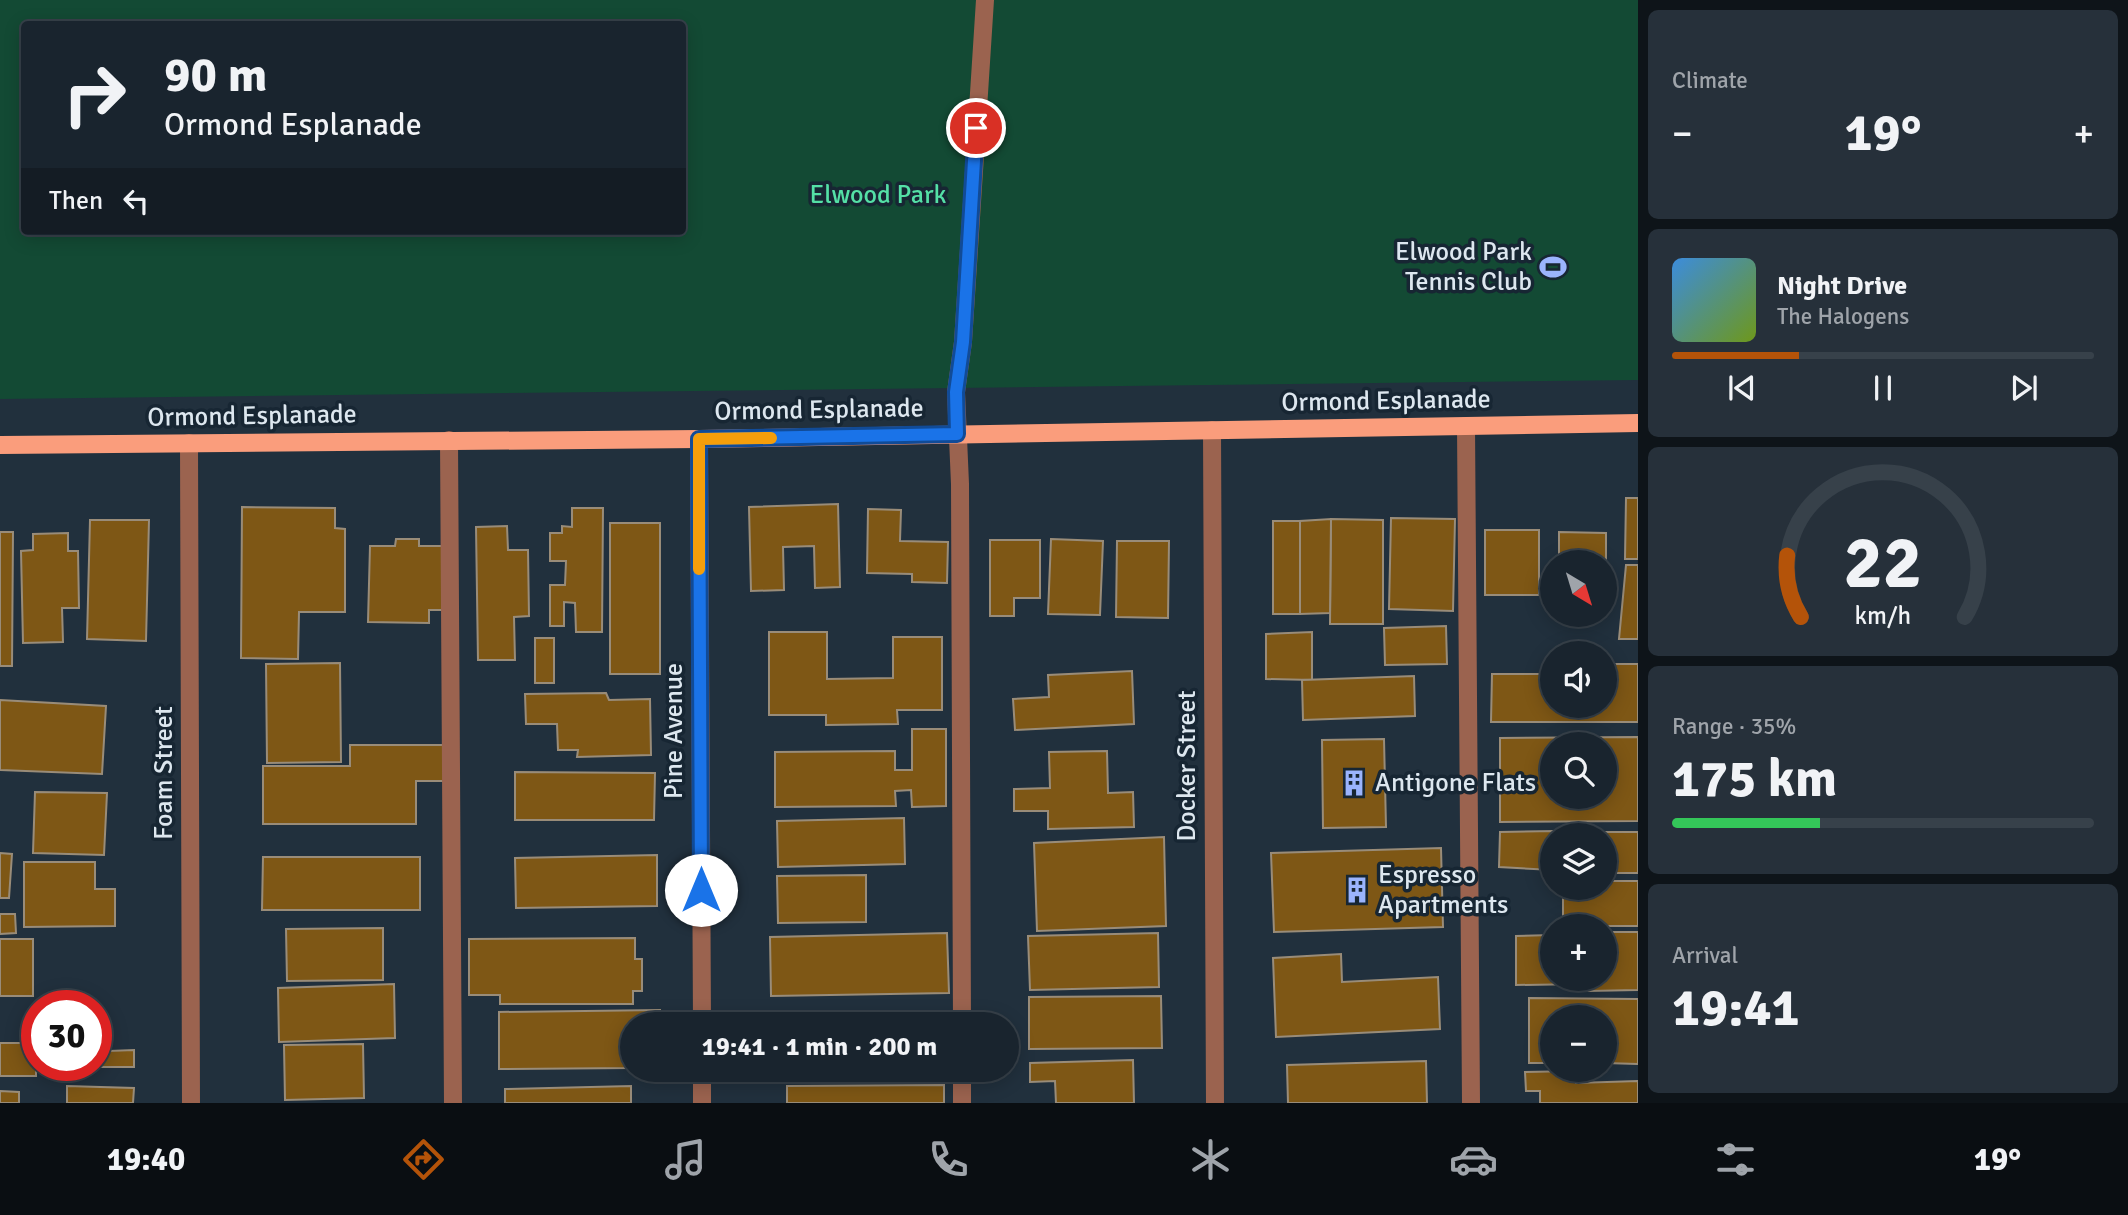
<!DOCTYPE html>
<meta charset="utf-8">
<style>
:root{--surface:#19242e;--page:#26303a;--text:#f1f3f6;--muted:#9fa4aa;--line:#37414a;--accent:#b45309}
body{margin:0;font-family:Signika,sans-serif;background:var(--page);color:var(--text);height:100vh;display:flex;flex-direction:column;font-size:26px;white-space:nowrap}
*{box-sizing:border-box;margin:0}
p{font-size:23px;color:var(--muted)}
.icon{flex:none;width:38px;height:38px;fill:none;stroke:currentColor;stroke-width:2;stroke-linecap:round;stroke-linejoin:round}
.map{position:relative;flex:1;overflow:hidden}
.side{display:flex;flex-direction:column;gap:10px;padding:10px;background:#0e1419;width:490px}
.side>*{flex:none}
.banner{position:absolute;left:21px;top:21px;width:665px;height:214px;border-radius:7px;box-shadow:0 4px 18px #0003,0 0 0 2px var(--line);background:#19242e;color:var(--text);overflow:hidden}
.needle{width:46px;rotate:142deg}
.buttons{position:absolute;left:1540px;top:550px;display:grid;gap:14px}
.buttons a{display:grid;place-items:center;width:77px;height:77px;border-radius:50%;background:var(--surface);box-shadow:0 4px 18px #0003,0 0 0 2px var(--line);font-size:35px}
.speed{position:absolute;left:21px;top:990px;display:flex;gap:14px;font-size:35px;font-weight:700;text-align:center}
.speed>*{display:grid;place-content:center;width:91px;height:91px;border-radius:50%;background:var(--surface);box-shadow:0 4px 18px #0003,0 0 0 2px var(--line);line-height:1}
.speed .limit{border:10px solid #d22;background:#fff;color:#111}
.pin{position:absolute;display:grid;place-items:center;width:60px;height:60px;color:#fff;margin:-30px;border:4px solid #fff;border-radius:50%;box-shadow:0 2px 7px #0007}
.me{position:absolute;width:77px;margin:-38px;rotate:0deg;stroke-linejoin:round;filter:drop-shadow(0 0 5px #0008)}
.turn{display:flex;align-items:center;gap:24px;height:147px;padding:0 28px;font-size:32px}
.turn .icon{width:91px;height:91px;stroke-width:2.5}
.turn b{display:block;font-size:49px;line-height:60px}
.then{display:flex;align-items:center;height:66px;padding:0 28px;background:#0003;gap:14px;font-size:26px}
.big{font-size:52px;font-weight:700;line-height:1.1}
.side .card{flex:1;display:flex;flex-direction:column;justify-content:center;gap:10px;min-width:0;padding:0 24px;border-radius:10px;background:var(--page)}
.side .dial{align-items:center;gap:0}
.dial svg{height:182px;overflow:visible;fill:none;stroke:var(--line);stroke-width:7;stroke-linecap:round;text-anchor:middle}
.dial text{fill:var(--text);stroke:none}
.song{display:flex;align-items:center;gap:21px}
.cover{width:84px;height:84px;border-radius:10px;background:linear-gradient(135deg,hsl(210 70% 55%),hsl(80 70% 35%))}
.played{height:7px;border-radius:4px;background:linear-gradient(90deg,var(--accent) 30%,var(--line) 30%)}
.keys{display:flex;justify-content:space-around;direction:ltr}
.heat{display:flex;justify-content:space-between;align-items:center;font-size:38px;direction:ltr}
.charge{height:10px;border-radius:5px;background:linear-gradient(90deg,#34c759 35%,var(--line) 0)}
.trip{position:absolute;left:620px;top:1012px;width:399px;height:70px;border-radius:35px;background:var(--surface);box-shadow:0 4px 18px #0003,0 0 0 2px var(--line);font-weight:700;line-height:70px;text-align:center}
.menu{display:flex;height:112px;justify-content:space-around;align-items:center;background:#0a0e12;color:var(--muted)}
.menu .icon{width:49px;height:49px}
.menu .selected{color:var(--accent)}
.menu b{font-size:32px;color:var(--text)}
main{display:flex;flex:1;min-height:0}
.map>svg:first-child{display:block}
</style>
<main>
<div class="map">
<svg width="1638" height="1103" viewBox="0 0 1638 1103">
<rect width="100%" height="100%" fill="#21303d"/>
<path fill="#134a34" fill-rule="evenodd" d="M 0,0 L 1638,0 L 1638,380 L 0,399 ZM 24,24 L 682,24 L 682,231 L 24,231 Z"/>
<g fill="#7e5715" stroke="#998c79" stroke-width="2" fill-rule="evenodd">
<path d="M 1626,498 L 1638,498 L 1638,559 L 1625,559 Z"/>
<path d="M 838,504 L 840,587 L 815,588 L 814,546 L 783,547 L 784,590 L 751,591 L 749,507 Z"/>
<path d="M 242,507 L 335,508 L 335,528 L 345,529 L 345,612 L 299,612 L 298,659 L 241,658 Z"/>
<path d="M 572,508 L 603,508 L 602,632 L 576,632 L 575,603 L 564,602 L 564,626 L 550,626 L 550,585 L 565,585 L 566,561 L 550,561 L 550,533 L 562,533 L 562,526 L 572,527 Z"/>
<path d="M 868,509 L 901,510 L 900,541 L 948,542 L 947,583 L 912,582 L 912,574 L 867,573 Z"/>
<path d="M 1391,518 L 1455,519 L 1453,611 L 1389,609 Z"/>
<path d="M 1331,519 L 1383,520 L 1383,624 L 1330,624 Z"/>
<path d="M 1331,519 L 1330,613 L 1300,614 L 1300,521 Z"/>
<path d="M 90,520 L 149,520 L 146,641 L 87,639 Z"/>
<rect x="1273" y="521" width="27" height="93"/>
<rect x="610" y="523" width="50" height="151"/>
<path d="M 507,526 L 508,550 L 528,550 L 529,616 L 514,617 L 515,660 L 478,660 L 476,527 Z"/>
<rect x="1485" y="530" width="54" height="65"/>
<path d="M 0,532 L 13,532 L 12,666 L 0,666 Z"/>
<path d="M 1559,532 L 1606,533 L 1606,597 L 1605,562 L 1559,562 Z"/>
<path d="M 68,533 L 68,551 L 78,551 L 79,608 L 62,608 L 63,642 L 23,643 L 21,551 L 33,550 L 33,534 Z"/>
<path d="M 396,539 L 419,539 L 419,546 L 444,546 L 442,610 L 429,610 L 429,623 L 368,622 L 370,546 L 395,546 Z"/>
<path d="M 1051,539 L 1103,541 L 1100,615 L 1048,614 Z"/>
<path d="M 990,540 L 1040,540 L 1040,598 L 1014,598 L 1014,616 L 990,616 Z"/>
<path d="M 1117,541 L 1169,541 L 1168,618 L 1116,617 Z"/>
<path d="M 1626,565 L 1638,565 L 1638,639 L 1619,639 Z"/>
<path d="M 1446,626 L 1447,664 L 1385,665 L 1384,628 Z"/>
<path d="M 769,632 L 827,632 L 827,679 L 893,678 L 893,637 L 942,637 L 942,710 L 897,710 L 898,724 L 826,725 L 826,715 L 769,715 Z"/>
<path d="M 1312,632 L 1312,680 L 1266,679 L 1266,634 Z"/>
<rect x="535" y="638" width="19" height="45"/>
<path d="M 340,663 L 341,762 L 267,763 L 266,664 Z"/>
<path d="M 1605,664 L 1638,664 L 1638,722 L 1491,722 L 1492,674 L 1552,674 L 1552,705 L 1605,705 Z"/>
<path d="M 1132,671 L 1134,724 L 1015,730 L 1013,699 L 1049,697 L 1048,675 Z"/>
<path d="M 1414,676 L 1415,716 L 1303,720 L 1302,680 Z"/>
<path d="M 606,693 L 609,700 L 650,699 L 651,755 L 577,757 L 578,750 L 558,750 L 557,724 L 526,724 L 525,694 Z"/>
<path d="M 0,700 L 106,706 L 102,774 L 0,770 Z"/>
<path d="M 912,729 L 946,729 L 946,806 L 912,807 L 911,790 L 895,791 L 896,806 L 775,807 L 775,752 L 895,751 L 895,770 L 912,770 Z"/>
<path d="M 1638,737 L 1638,821 L 1500,822 L 1500,738 ZM 1552,744 L 1605,744 L 1605,796 L 1552,796 Z"/>
<path d="M 1384,739 L 1386,827 L 1323,828 L 1322,740 Z"/>
<path d="M 350,745 L 445,745 L 445,781 L 416,781 L 416,824 L 263,824 L 263,766 L 350,766 Z"/>
<path d="M 1107,751 L 1108,793 L 1133,792 L 1134,827 L 1048,829 L 1048,811 L 1014,811 L 1014,789 L 1050,788 L 1049,752 Z"/>
<path d="M 515,772 L 655,773 L 654,820 L 515,820 Z"/>
<path d="M 35,792 L 107,793 L 104,855 L 33,853 Z"/>
<path d="M 904,818 L 905,864 L 778,867 L 777,821 Z"/>
<path d="M 1555,831 L 1552,870 L 1499,867 L 1500,832 Z"/>
<path d="M 1563,832 L 1638,832 L 1638,873 L 1605,873 L 1605,835 L 1563,835 Z"/>
<path d="M 1164,837 L 1166,926 L 1037,931 L 1034,843 Z"/>
<path d="M 1441,848 L 1443,927 L 1274,932 L 1271,853 Z"/>
<path d="M 0,853 L 12,854 L 9,898 L 0,898 Z"/>
<path d="M 657,855 L 657,906 L 516,908 L 515,858 Z"/>
<path d="M 263,857 L 420,857 L 420,910 L 262,910 Z"/>
<path d="M 24,862 L 95,862 L 95,889 L 115,889 L 115,926 L 24,927 Z"/>
<path d="M 866,875 L 866,922 L 778,923 L 777,876 Z"/>
<path d="M 1605,881 L 1638,881 L 1638,926 L 1563,926 L 1563,887 L 1605,887 Z"/>
<path d="M 0,914 L 15,914 L 16,933 L 0,934 Z"/>
<path d="M 383,928 L 383,980 L 287,981 L 286,929 Z"/>
<path d="M 1605,932 L 1638,932 L 1638,990 L 1588,991 L 1588,978 L 1605,978 Z"/>
<path d="M 947,933 L 949,993 L 771,996 L 770,937 Z"/>
<path d="M 1158,933 L 1159,987 L 1030,990 L 1028,936 Z"/>
<path d="M 1552,935 L 1552,978 L 1583,978 L 1583,984 L 1516,985 L 1516,936 Z"/>
<path d="M 635,938 L 635,959 L 642,959 L 642,991 L 633,991 L 633,1004 L 500,1004 L 500,995 L 469,995 L 469,939 Z"/>
<rect x="0" y="939" width="33" height="57"/>
<path d="M 1341,954 L 1342,982 L 1438,977 L 1440,1029 L 1276,1037 L 1273,958 Z"/>
<path d="M 394,984 L 395,1038 L 279,1042 L 278,988 Z"/>
<path d="M 1161,996 L 1162,1048 L 1029,1049 L 1029,997 Z"/>
<path d="M 1529,998 L 1638,999 L 1638,1064 L 1605,1063 L 1605,1017 L 1552,1017 L 1552,1063 L 1529,1063 Z"/>
<path d="M 660,1010 L 660,1024 L 632,1024 L 632,1068 L 499,1069 L 499,1012 Z"/>
<rect x="767" y="1011" width="124" height="13"/>
<path d="M 96,1024 L 109,1024 L 109,1051 L 134,1050 L 134,1067 L 45,1067 L 96,1066 Z"/>
<rect x="0" y="1043" width="36" height="33"/>
<path d="M 363,1044 L 364,1098 L 285,1100 L 284,1045 Z"/>
<path d="M 1133,1060 L 1134,1103 L 1056,1103 L 1055,1081 L 1030,1082 L 1030,1063 Z"/>
<path d="M 1426,1061 L 1427,1103 L 1288,1103 L 1287,1065 Z"/>
<path d="M 1576,1071 L 1576,1083 L 1638,1081 L 1638,1103 L 1540,1103 L 1540,1091 L 1526,1091 L 1525,1072 Z"/>
<path d="M 944,1085 L 944,1103 L 787,1103 L 787,1086 Z"/>
<path d="M 67,1086 L 134,1088 L 133,1103 L 67,1103 Z"/>
<path d="M 631,1086 L 631,1103 L 505,1103 L 505,1089 Z"/>
<path d="M 0,1091 L 19,1092 L 19,1103 L 0,1103 Z"/>
</g>
<g fill="none" stroke-linecap="round" stroke-linejoin="round">
<g stroke="#9b634f" stroke-width="18">
<path d="M 1466,426 L 1471,1103"/>
<path d="M 1212,430 L 1215,1103"/>
<path d="M 699,439 L 702,1024"/>
<path d="M 449,440 L 453,1103"/>
<path d="M 189,443 L 191,1103"/>
<path d="M 962,1024 L 960,484 L 956,392 L 963,342 L 985,0"/>
<path d="M 702,1069 L 702,1103"/>
<path d="M 962,1069 L 962,1103"/>
</g>
<path stroke="#fa9d7c" stroke-width="18" d="M 0,445 L 699,439 L 1638,423"/>
</g>
<g fill="none" stroke-linecap="round" stroke-linejoin="round">
<g stroke="#114b97" stroke-width="18">
<path id="route" d="M 701,890 L 699,439 L 957,434 L 956,392 L 963,342 L 976,128"/>
</g>
<use href="#route" stroke="#1a73e8" stroke-width="12"/>
<path stroke="#f59e0b" stroke-width="12" d="M 699,569 L 699,439 L 771,438"/>
</g>
<defs>
<g id="stadium-bare" transform="scale(2.1)"><path d="M0-5a6.5 5 0 1 0 0 10a6.5 5 0 1 0 0-10ZM-3.5-1.8h7v3.6h-7Z" fill="#9bb4fd" stroke="#172633" stroke-width="2.5" paint-order="stroke"/></g>
<g id="building-bare" transform="scale(2.1)"><path d="M-4-6H4V6H1V3H-1V6H-4ZM-2.5-4.3h1.7v1.8h-1.7ZM.8-4.3h1.7v1.8H.8ZM-2.5-1h1.7V.8h-1.7ZM.8-1h1.7V.8H.8Z" fill="#9bb4fd" stroke="#172633" stroke-width="2.5" paint-order="stroke"/></g>
</defs>
<g fill-rule="evenodd">
<use href="#stadium-bare" x="1553" y="267"/>
<use href="#building-bare" x="1354" y="783"/>
<use href="#building-bare" x="1357" y="890"/>
</g>
<g text-anchor="middle" dominant-baseline="central" stroke-width="7" stroke-linejoin="round" paint-order="stroke">
<g font-size="26" fill="#54e0a6" stroke="#172633">
<text x="878" y="195">Elwood Park</text>
</g>
<g font-size="26" fill="#dde7ef" stroke="#172633" text-anchor="start">
<text x="1532" y="252" text-anchor="end">Elwood Park<tspan x="1532" dy="30">Tennis Club</tspan></text>
<text x="1375" y="783">Antigone Flats</text>
<text x="1378" y="875">Espresso<tspan x="1378" dy="30">Apartments</tspan></text>
</g>
<g font-size="26" fill="#dde7ef" stroke="#172633">
<text transform="translate(1386 401) rotate(-1)">Ormond Esplanade</text>
<text transform="translate(819 410) rotate(-1)">Ormond Esplanade</text>
<text transform="translate(252 416) rotate(-1)">Ormond Esplanade</text>
<text transform="translate(674 731) rotate(-90)">Pine Avenue</text>
<text transform="translate(1187 766) rotate(-90)">Docker Street</text>
<text transform="translate(164 773) rotate(-90)">Foam Street</text>
</g>
</g>
</svg>
<div class="buttons">
<a><svg class="needle" viewBox="-14 -14 28 28"><path d="M0-13l5 13h-10z" fill="#e53935"/><path d="M0 13l5-13h-10z" fill="#9fa4aa"/></svg></a>
<a><svg class="icon" aria-label="sound" viewBox="0 0 24 24"><path d="M4 9h4l5-4v14l-5-4H4zM17 9q2 3 0 6"/></svg></a>
<a><svg class="icon" aria-label="search" viewBox="0 0 24 24"><circle cx="10" cy="10" r="6"/><path d="M15 15l6 6"/></svg></a>
<a><svg class="icon" aria-label="layers" viewBox="0 0 24 24"><path d="M12 4l9 5-9 5-9-5zM3 14l9 5 9-5"/></svg></a>
<a>+</a>
<a>−</a>
</div>
<div class="speed"><div class="limit">30</div></div>
<div class="pin" style="left:976px;top:128px;background:#d93025"><svg class="icon" aria-label="arrive" viewBox="0 0 24 24"><path d="M6 21V4h12l-3 4 3 4H6"/></svg></div>
<svg class="me" style="left:701px;top:890px" viewBox="-20 -20 40 40"><circle r="19" fill="#fff"/><path d="M0-13L10 11 0 6-10 11z" fill="#1a73e8"/></svg>
<div class="trip">19:41 · 1 min · 200 m</div>
<div class="banner">
<div class="turn"><svg class="icon" aria-label="right" viewBox="0 0 24 24"><path d="M7 20v-9h11M14 6l5 5-5 5"/></svg><div><b>90 m</b>Ormond Esplanade</div></div>
<div class="then">Then<svg class="icon" aria-label="left" viewBox="0 0 24 24"><path d="M17 20v-9H6M10 6l-5 5 5 5"/></svg></div>
</div>
</div>
<section class="side">
<div class="card"><p>Climate</p>
<div class="heat"><a>−</a><b class="big">19°</b><a>+</a></div>
</div>
<div class="card">
<div class="song"><i class="cover"></i><div><b>Night Drive</b><p>The Halogens</p></div></div>
<div class="played"></div>
<div class="keys"><svg class="icon" aria-label="previous" viewBox="0 0 24 24"><path d="M18 5L8 12l10 7zM5 5v14"/></svg><svg class="icon" aria-label="pause" viewBox="0 0 24 24"><path d="M8 5v14M16 5v14"/></svg><svg class="icon" aria-label="next" viewBox="0 0 24 24"><path d="M6 5l10 7-10 7zM19 5v14"/></svg></div>
</div>
<div class="card dial"><svg viewBox="0 0 100 80">
<path d="M14 69A42 42 0 1 1 86 69"/>
<path d="M14 69A42 42 0 0 1 8 42" stroke="#b45309"/>
<text x="50" y="56" font-size="32" font-weight="700">22</text>
<text x="50" y="72" font-size="11">km/h</text>
</svg></div>
<div class="card"><p>Range · 35%</p><b class="big">175 km</b><div class="charge"></div></div>
<div class="card"><p>Arrival</p><b class="big">19:41</b></div>
</section>
</main>
<nav class="menu">
<b>19:40</b>
<svg class="icon selected" aria-label="directions" viewBox="0 0 24 24"><path d="M12 3l9 9-9 9-9-9zM9 14v-3h6M13 9l2 2-2 2"/></svg>
<svg class="icon" aria-label="music" viewBox="0 0 24 24"><path d="M9 18V5l10-2v13"/><circle cx="6" cy="18" r="3"/><circle cx="16" cy="16" r="3"/></svg>
<svg class="icon" aria-label="phone" viewBox="0 0 24 24"><path d="M5 4h4l2 5-3 2q2 4 5 5l2-3 5 2v4C11 20 4 13 5 4z"/></svg>
<svg class="icon" aria-label="climate" viewBox="0 0 24 24"><path d="M12 3v18M4 7l16 10M4 17L20 7"/></svg>
<svg class="icon" aria-label="car" viewBox="0 0 24 24"><path d="M5 17H2v-5l4-1 3-4h7l3 4 3 1v5h-3M9 17h6M6 11h13"/><circle cx="7" cy="17" r="2"/><circle cx="17" cy="17" r="2"/></svg>
<svg class="icon" aria-label="filters" viewBox="0 0 24 24"><path d="M4 7h16M4 17h16"/><circle cx="9" cy="7" r="2"/><circle cx="15" cy="17" r="2"/></svg>
<b>19°</b>
</nav>
